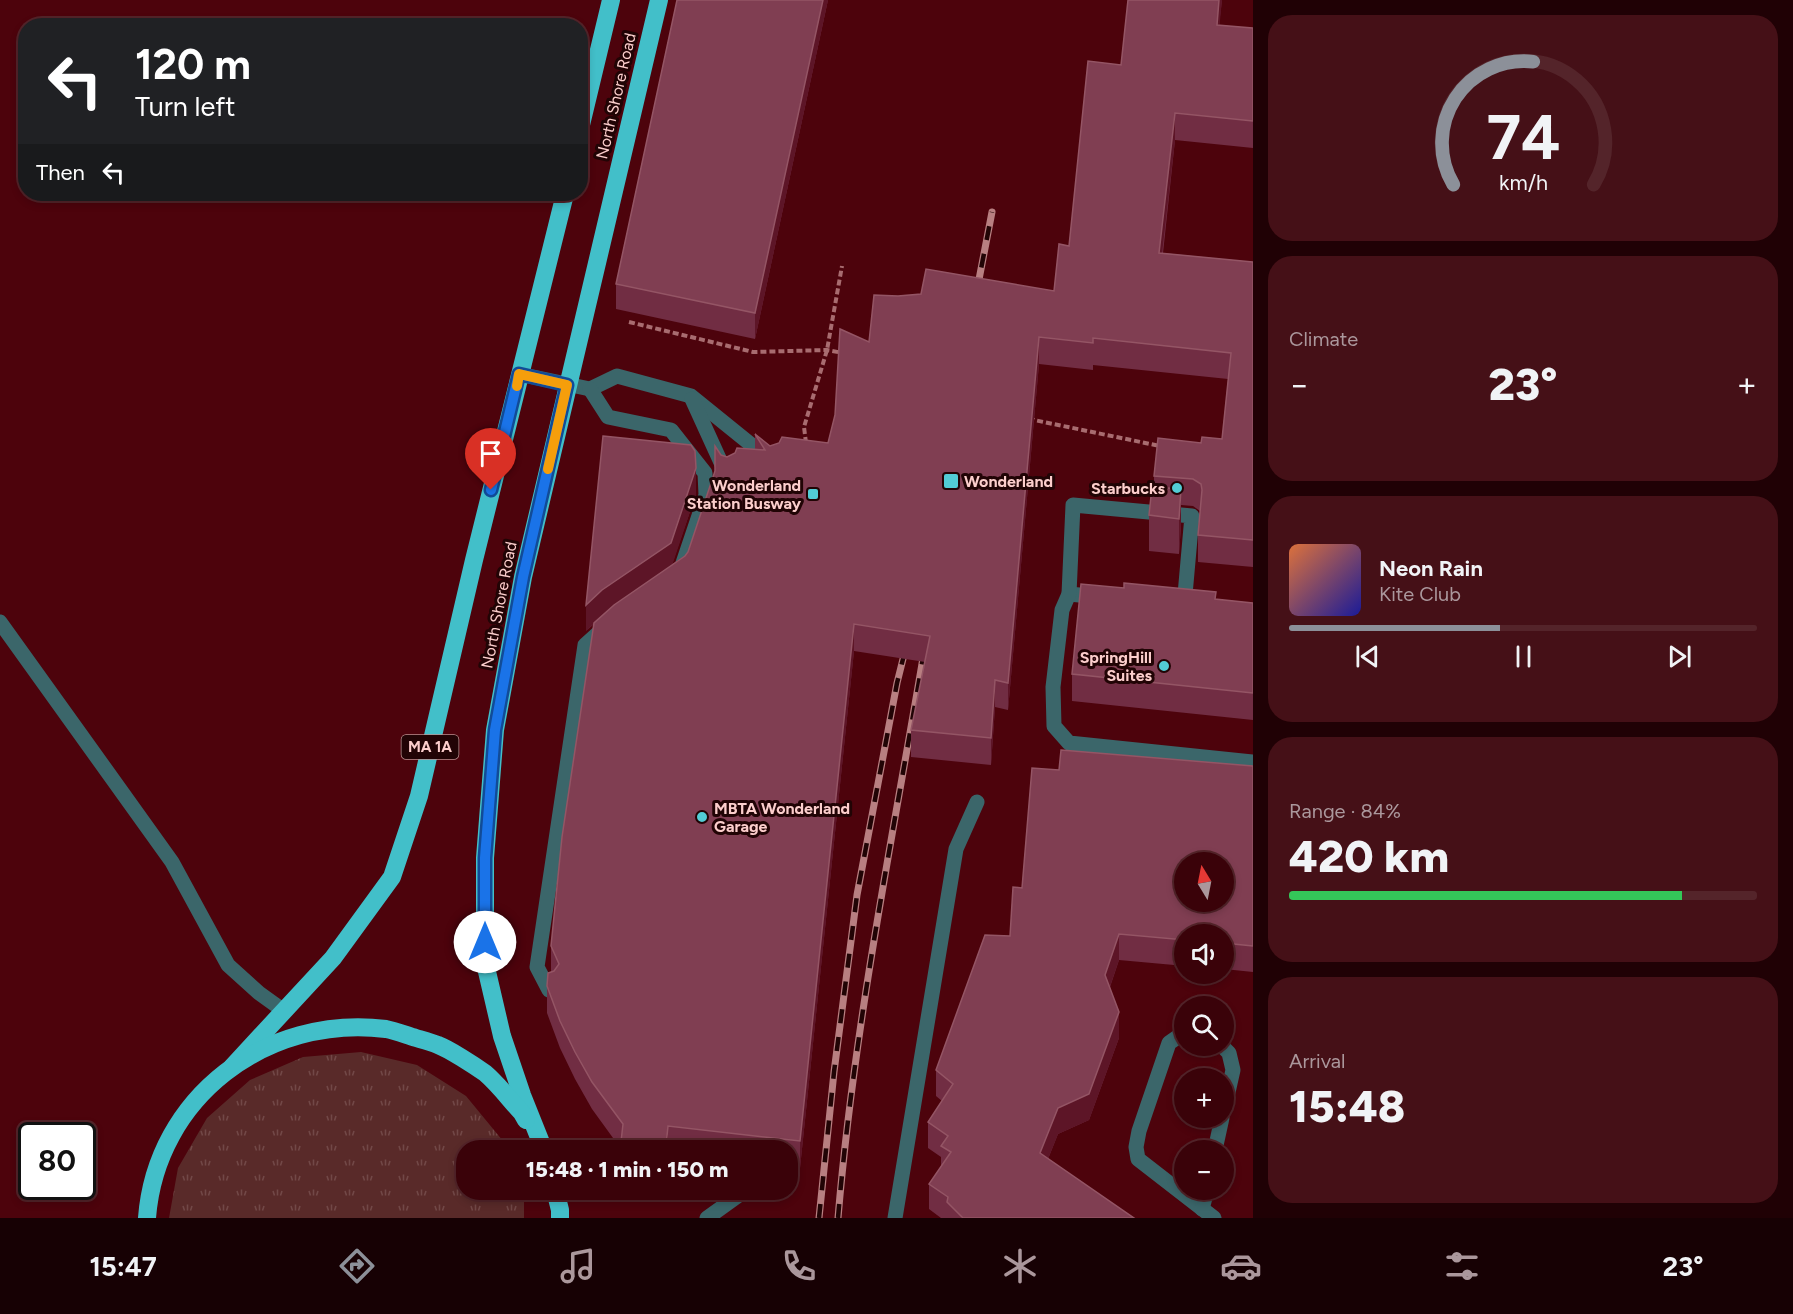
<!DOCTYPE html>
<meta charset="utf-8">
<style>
:root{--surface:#3a0209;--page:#451017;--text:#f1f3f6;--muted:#ab979c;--line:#54242a;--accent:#8c9099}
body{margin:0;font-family:Figtree,sans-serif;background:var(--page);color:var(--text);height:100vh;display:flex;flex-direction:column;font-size:22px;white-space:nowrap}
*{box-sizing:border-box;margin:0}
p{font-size:20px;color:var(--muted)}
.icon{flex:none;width:33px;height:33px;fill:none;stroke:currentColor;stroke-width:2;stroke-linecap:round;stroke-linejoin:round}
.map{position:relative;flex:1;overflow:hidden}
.sheet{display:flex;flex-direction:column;gap:15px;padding:15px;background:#200105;width:540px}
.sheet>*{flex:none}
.top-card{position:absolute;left:18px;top:18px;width:570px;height:183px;border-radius:24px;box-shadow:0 3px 9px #0003,0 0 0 2px var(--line);background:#202124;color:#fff;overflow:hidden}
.needle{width:39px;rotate:350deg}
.controls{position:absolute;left:1174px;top:852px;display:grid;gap:12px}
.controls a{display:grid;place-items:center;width:60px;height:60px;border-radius:50%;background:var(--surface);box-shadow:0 3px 9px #0003,0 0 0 2px var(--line);font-size:30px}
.speed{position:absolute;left:18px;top:1122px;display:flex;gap:12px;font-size:30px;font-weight:700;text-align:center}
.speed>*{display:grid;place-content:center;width:78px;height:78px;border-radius:50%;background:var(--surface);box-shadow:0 3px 9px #0003,0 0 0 2px var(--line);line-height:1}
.speed .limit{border:3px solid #111;border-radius:9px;background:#fff;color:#111}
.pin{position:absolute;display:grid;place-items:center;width:51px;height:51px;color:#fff;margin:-62px -26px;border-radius:50% 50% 50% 0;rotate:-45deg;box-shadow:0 0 6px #0007}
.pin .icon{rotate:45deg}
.me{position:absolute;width:66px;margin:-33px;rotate:0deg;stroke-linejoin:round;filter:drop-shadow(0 0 4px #0008)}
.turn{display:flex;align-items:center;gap:21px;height:126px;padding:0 18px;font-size:27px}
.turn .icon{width:78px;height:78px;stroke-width:2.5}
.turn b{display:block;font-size:42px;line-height:51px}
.then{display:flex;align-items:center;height:57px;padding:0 18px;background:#0003;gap:12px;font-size:22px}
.big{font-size:45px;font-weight:800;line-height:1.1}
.sheet .card{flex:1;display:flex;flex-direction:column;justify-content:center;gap:9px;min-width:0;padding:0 21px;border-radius:24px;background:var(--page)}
.sheet .dial{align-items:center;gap:0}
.dial svg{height:156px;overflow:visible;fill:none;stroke:var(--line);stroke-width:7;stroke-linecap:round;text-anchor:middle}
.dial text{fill:var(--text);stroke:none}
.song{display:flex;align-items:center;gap:18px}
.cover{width:72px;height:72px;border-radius:9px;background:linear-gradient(135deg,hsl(20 70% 55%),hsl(240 70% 35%))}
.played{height:6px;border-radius:3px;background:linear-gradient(90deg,var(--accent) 45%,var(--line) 45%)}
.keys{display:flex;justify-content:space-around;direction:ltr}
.heat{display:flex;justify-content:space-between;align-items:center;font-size:33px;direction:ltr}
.charge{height:9px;border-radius:4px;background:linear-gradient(90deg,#34c759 84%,var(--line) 0)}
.trip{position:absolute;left:456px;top:1140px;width:342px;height:60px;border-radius:24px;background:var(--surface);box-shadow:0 3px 9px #0003,0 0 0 2px var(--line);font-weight:800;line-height:60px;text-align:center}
.menu{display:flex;height:96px;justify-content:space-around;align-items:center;background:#170104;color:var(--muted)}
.menu .icon{width:42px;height:42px}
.menu .current{color:var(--accent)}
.menu b{font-size:27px;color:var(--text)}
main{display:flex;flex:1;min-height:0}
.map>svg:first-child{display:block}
</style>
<main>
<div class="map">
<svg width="1253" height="1218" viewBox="0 0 1253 1218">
<defs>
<pattern id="grass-tufts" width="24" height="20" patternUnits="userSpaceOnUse" patternTransform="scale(1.5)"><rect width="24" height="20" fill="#592a29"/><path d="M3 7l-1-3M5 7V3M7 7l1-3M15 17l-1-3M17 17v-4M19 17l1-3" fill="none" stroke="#724847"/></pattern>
</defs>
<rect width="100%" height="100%" fill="#4d030c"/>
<path fill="url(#grass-tufts)" d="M 361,1052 L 417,1065 L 466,1096 L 503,1141 L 506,1150 L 466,1150 L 466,1190 L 521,1190 L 524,1197 L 524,1218 L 169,1218 L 178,1168 L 207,1118 L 250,1080 L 303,1057 Z"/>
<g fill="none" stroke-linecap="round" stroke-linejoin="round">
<g stroke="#a86c70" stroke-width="4" stroke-dasharray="6 3" stroke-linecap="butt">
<path d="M 629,322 L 753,352 L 827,350 L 843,353"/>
<path d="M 1029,417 L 1034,420 L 1160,446"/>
<path d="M 806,443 L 804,427 L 827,350 L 842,266"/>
</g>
<g stroke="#3b666a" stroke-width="15">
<path d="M 519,374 L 590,389 L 617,376 L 691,396 L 759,451 L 770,462"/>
<path d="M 590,389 L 608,417 L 671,430 L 705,473 L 706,495 L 680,572"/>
<path d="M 692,399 L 723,467"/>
<path d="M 1069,594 L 1100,597"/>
<path d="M 1180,605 L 1184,606 L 1192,516 L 1073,505 L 1069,594 L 1062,610 L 1053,687 L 1054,726 L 1069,743 L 1253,762"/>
<path d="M 0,622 L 172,862 L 228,965 L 259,993 L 284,1011"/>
<path d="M 549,990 L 537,967 L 585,645 L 606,626"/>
<path d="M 1185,1035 L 1179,1036 L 1169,1043 L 1139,1131 L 1136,1147 L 1138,1159 L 1214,1218"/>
<path d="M 1222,1046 L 1229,1053 L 1233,1070 L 1224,1110"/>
<path d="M 1215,1150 L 1222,1118"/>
<path d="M 1202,1209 L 1207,1190"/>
<path d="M 707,1218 L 746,1190"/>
<path d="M 895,1218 L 956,849 L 977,802"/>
</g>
<g stroke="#42bfc9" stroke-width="18">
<path d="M 580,129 L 611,0"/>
<path d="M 232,1067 L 333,958 L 392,877 L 419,796 L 474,560 L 565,194"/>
<path d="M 544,1150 L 522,1095 L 502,1036 L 485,963 L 485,858 L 495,730 L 523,577 L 659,0"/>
<path d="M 555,1190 L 560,1210 L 560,1218"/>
<path d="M 147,1218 C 156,1097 267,1014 386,1029 C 396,1031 406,1035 416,1038 C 423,1040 431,1042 438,1045 C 449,1049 475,1066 485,1073 C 498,1084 510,1100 522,1113 L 526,1120"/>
</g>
<g stroke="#b87f81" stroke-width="7">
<g id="rail">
<path d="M 976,295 L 992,212"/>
<path d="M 819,1218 L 834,1072 L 857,895 L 897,683 L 907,643"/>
<path d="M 838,1218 C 854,1026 893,836 925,646"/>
</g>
</g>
<use href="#rail" stroke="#210405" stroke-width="4.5" stroke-dasharray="14" stroke-linecap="butt"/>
</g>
<g fill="#712d43">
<path d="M 677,0 L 828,0 L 755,339 L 616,309 L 616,284 Z"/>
<path d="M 1128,0 L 1222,0 L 1219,25 L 1253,28 L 1253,148 L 1175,140 L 1163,253 L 1253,262 L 1253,567 L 1198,562 L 1198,535 L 1200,511 L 1193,506 L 1181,505 L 1181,525 L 1179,554 L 1149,551 L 1149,515 L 1154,487 L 1154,476 L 1201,443 L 1222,439 L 1228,379 L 1093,365 L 1093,370 L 1039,364 L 1008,710 L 995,707 L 991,765 L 911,757 L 911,730 L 925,662 L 854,651 L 800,1168 L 788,1167 L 788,1150 L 621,1150 L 621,1149 L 592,1109 L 575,1079 L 560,1048 L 547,1013 L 547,986 L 551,972 L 551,946 L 594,624 L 586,631 L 696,494 L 672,564 L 685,556 L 688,552 L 715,472 L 715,446 L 721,455 L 727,457 L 735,453 L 755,450 L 755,434 L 770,446 L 828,443 L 869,342 L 898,296 L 1054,291 L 1069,246 L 1121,65 Z"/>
<path d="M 1216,599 L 1253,603 L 1253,720 L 1072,701 L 1072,674 Z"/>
<path d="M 1253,766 L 1253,972 L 1224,969 L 1224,934 L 1185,934 L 1185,966 L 1119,960 L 1110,987 L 1119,1038 L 1089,1120 L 1058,1134 L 1048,1159 L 1134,1218 L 941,1218 L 929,1209 L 929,1184 L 941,1167 L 941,1157 L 928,1148 L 928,1122 L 942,1101 L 936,1096 L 936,1070 L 1010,936 L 1022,888 L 1059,770 Z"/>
</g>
<g fill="#5d1527">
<path d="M 823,0 L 828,0 L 755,339 L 755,313 Z"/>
<path d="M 1219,0 L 1222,0 L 1217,52 L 1217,25 Z"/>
<path d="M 1175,113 L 1175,140 L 1159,280 L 1159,253 Z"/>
<path d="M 1039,337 L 1039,364 L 1008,710 L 1008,683 Z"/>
<path d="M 696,468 L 696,494 L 671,569 L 602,616 L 586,631 L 586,605 L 602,590 Z"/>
<path d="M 1181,489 L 1181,525 L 1179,554 L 1179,519 Z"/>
<path d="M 854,624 L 854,651 L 800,1168 L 800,1141 Z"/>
<path d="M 995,680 L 995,707 L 991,765 L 991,738 Z"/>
<path d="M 1119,934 L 1119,960 L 1105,1001 L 1105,975 Z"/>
<path d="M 1119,1012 L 1119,1038 L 1089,1120 L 1058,1134 L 1040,1179 L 1040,1153 L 1058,1108 Z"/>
<path d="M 668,1126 L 668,1150 L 666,1150 L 666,1146 Z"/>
</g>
<g fill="#803e52" stroke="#945565" stroke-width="1.5" fill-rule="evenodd">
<path d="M 677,0 L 823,0 L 755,313 L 616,284 Z"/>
<path d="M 1128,0 L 1219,0 L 1217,25 L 1253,28 L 1253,121 L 1175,113 L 1159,253 L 1253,262 L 1253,540 L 1198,535 L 1202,490 L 1201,484 L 1193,479 L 1154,476 L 1158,438 L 1201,443 L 1202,437 L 1222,439 L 1231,353 L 1093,338 L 1093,343 L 1039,337 L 1008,683 L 995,680 L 991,738 L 911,730 L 930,636 L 854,624 L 800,1141 L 668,1126 L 666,1146 L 621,1142 L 623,1124 L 592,1082 L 575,1052 L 560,1021 L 547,986 L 548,973 L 554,971 L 559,964 L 551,946 L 562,837 L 594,623 L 614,605 L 685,556 L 688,552 L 715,471 L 715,446 L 721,455 L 727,457 L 735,453 L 737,448 L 765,450 L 755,434 L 770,446 L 779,443 L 782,437 L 828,443 L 835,415 L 840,329 L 869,342 L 874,295 L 898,296 L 921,294 L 926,269 L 1054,291 L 1059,244 L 1069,246 L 1088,61 L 1121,65 Z"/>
<path d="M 603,436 L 691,445 L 695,451 L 696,468 L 671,543 L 602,590 L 586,605 Z"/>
<path d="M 1152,487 L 1181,489 L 1179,519 L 1149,515 Z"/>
<path d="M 1124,583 L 1216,592 L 1215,599 L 1253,603 L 1253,693 L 1072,674 L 1081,584 L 1124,588 Z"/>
<path d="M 1061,750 L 1253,766 L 1253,946 L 1224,943 L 1224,934 L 1185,934 L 1185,940 L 1119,934 L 1105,975 L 1119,1012 L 1089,1094 L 1058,1108 L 1040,1153 L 1134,1218 L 963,1218 L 947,1202 L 948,1197 L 929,1184 L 951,1152 L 941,1146 L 948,1136 L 928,1122 L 953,1084 L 936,1070 L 985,935 L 1010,936 L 1013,887 L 1022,888 L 1032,768 L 1059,770 ZM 1185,862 L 1224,862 L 1224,902 L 1185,902 Z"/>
</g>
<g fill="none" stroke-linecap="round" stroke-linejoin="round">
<g stroke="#114b97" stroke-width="15">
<path id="route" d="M 485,942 L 485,858 L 495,730 L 523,577 L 567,385 L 519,374 L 491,490"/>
</g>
<use href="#route" stroke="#1a73e8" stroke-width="10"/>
<path stroke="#f59e0b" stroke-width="10" d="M 517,386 L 519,374 L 567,385 L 548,469"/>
</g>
<g fill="#52ccd5" stroke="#210405" stroke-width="2">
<rect x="943" y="473" width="16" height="16" rx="3"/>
<circle cx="1177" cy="488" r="6"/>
<rect x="807" y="488" width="12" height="12" rx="3"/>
<circle cx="1164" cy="666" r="6"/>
<circle cx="702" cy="817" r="6"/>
</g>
<g text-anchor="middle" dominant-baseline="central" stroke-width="6" stroke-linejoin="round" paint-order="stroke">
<rect fill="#210405" stroke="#ba9190" stroke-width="1.5" x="401.5" y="735" width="57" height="24" rx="4.5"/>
<g font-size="15" font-weight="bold" fill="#fccecc">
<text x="430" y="747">MA 1A</text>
</g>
<g font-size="16" fill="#fccecc" stroke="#210405">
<text transform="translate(616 96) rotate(-77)">North Shore Road</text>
<text transform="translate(499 605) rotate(-79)">North Shore Road</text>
</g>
<g font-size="16" font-weight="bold" fill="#fccecc" stroke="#210405" text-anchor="end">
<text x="964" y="481" text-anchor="start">Wonderland</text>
<text x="801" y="485">Wonderland<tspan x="801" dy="18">Station Busway</tspan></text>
<text x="1165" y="488">Starbucks</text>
<text x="1152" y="657">SpringHill<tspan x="1152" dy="18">Suites</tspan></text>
<text x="714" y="808" text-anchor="start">MBTA Wonderland<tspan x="714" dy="18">Garage</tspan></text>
</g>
</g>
</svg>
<div class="controls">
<a><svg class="needle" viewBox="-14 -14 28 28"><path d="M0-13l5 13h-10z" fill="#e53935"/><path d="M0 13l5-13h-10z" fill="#ab979c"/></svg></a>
<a><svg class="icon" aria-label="sound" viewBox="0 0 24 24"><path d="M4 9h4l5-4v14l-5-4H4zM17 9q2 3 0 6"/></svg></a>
<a><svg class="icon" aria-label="search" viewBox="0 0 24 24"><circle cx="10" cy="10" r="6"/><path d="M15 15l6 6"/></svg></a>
<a>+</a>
<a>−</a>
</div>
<div class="speed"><div class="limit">80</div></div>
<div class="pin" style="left:491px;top:490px;background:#d93025"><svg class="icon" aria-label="arrive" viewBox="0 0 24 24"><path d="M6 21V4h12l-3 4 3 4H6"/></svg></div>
<svg class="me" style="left:485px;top:942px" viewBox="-20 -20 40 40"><circle r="19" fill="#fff"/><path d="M0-13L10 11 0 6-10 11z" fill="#1a73e8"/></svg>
<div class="trip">15:48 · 1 min · 150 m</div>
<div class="top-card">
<div class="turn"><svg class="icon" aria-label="left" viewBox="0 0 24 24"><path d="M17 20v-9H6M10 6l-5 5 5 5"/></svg><div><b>120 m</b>Turn left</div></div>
<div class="then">Then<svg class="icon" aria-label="left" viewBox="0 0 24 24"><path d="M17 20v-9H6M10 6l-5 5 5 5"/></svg></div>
</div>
</div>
<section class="sheet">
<div class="card dial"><svg viewBox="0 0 100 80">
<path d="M14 69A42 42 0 1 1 86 69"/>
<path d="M14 69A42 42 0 0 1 55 6" stroke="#8c9099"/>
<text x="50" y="56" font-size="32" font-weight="700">74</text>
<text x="50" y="72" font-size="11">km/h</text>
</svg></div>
<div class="card"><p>Climate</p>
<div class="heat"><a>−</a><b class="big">23°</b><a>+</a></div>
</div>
<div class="card">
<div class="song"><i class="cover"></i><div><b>Neon Rain</b><p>Kite Club</p></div></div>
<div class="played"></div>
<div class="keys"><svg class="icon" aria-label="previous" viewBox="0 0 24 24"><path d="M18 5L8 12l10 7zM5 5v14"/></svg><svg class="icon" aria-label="pause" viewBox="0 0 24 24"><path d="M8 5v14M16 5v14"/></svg><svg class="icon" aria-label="next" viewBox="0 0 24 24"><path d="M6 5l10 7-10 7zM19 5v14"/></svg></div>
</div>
<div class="card"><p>Range · 84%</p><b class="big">420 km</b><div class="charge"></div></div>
<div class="card"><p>Arrival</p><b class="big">15:48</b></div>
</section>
</main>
<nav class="menu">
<b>15:47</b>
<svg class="icon current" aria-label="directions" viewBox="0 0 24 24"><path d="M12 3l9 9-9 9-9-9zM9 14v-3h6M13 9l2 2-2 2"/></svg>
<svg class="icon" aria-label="music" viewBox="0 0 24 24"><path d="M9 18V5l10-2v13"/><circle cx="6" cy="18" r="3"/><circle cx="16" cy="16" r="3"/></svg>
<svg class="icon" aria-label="phone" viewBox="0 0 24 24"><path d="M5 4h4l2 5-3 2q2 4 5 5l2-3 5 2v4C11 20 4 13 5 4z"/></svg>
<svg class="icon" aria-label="climate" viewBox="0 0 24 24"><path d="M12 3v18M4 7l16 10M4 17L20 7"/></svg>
<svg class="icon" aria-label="car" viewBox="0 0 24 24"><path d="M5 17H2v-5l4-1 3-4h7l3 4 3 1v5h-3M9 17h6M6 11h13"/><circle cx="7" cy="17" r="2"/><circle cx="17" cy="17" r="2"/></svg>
<svg class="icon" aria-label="filters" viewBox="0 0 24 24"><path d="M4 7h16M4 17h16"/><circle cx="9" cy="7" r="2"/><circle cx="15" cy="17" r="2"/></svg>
<b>23°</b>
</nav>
